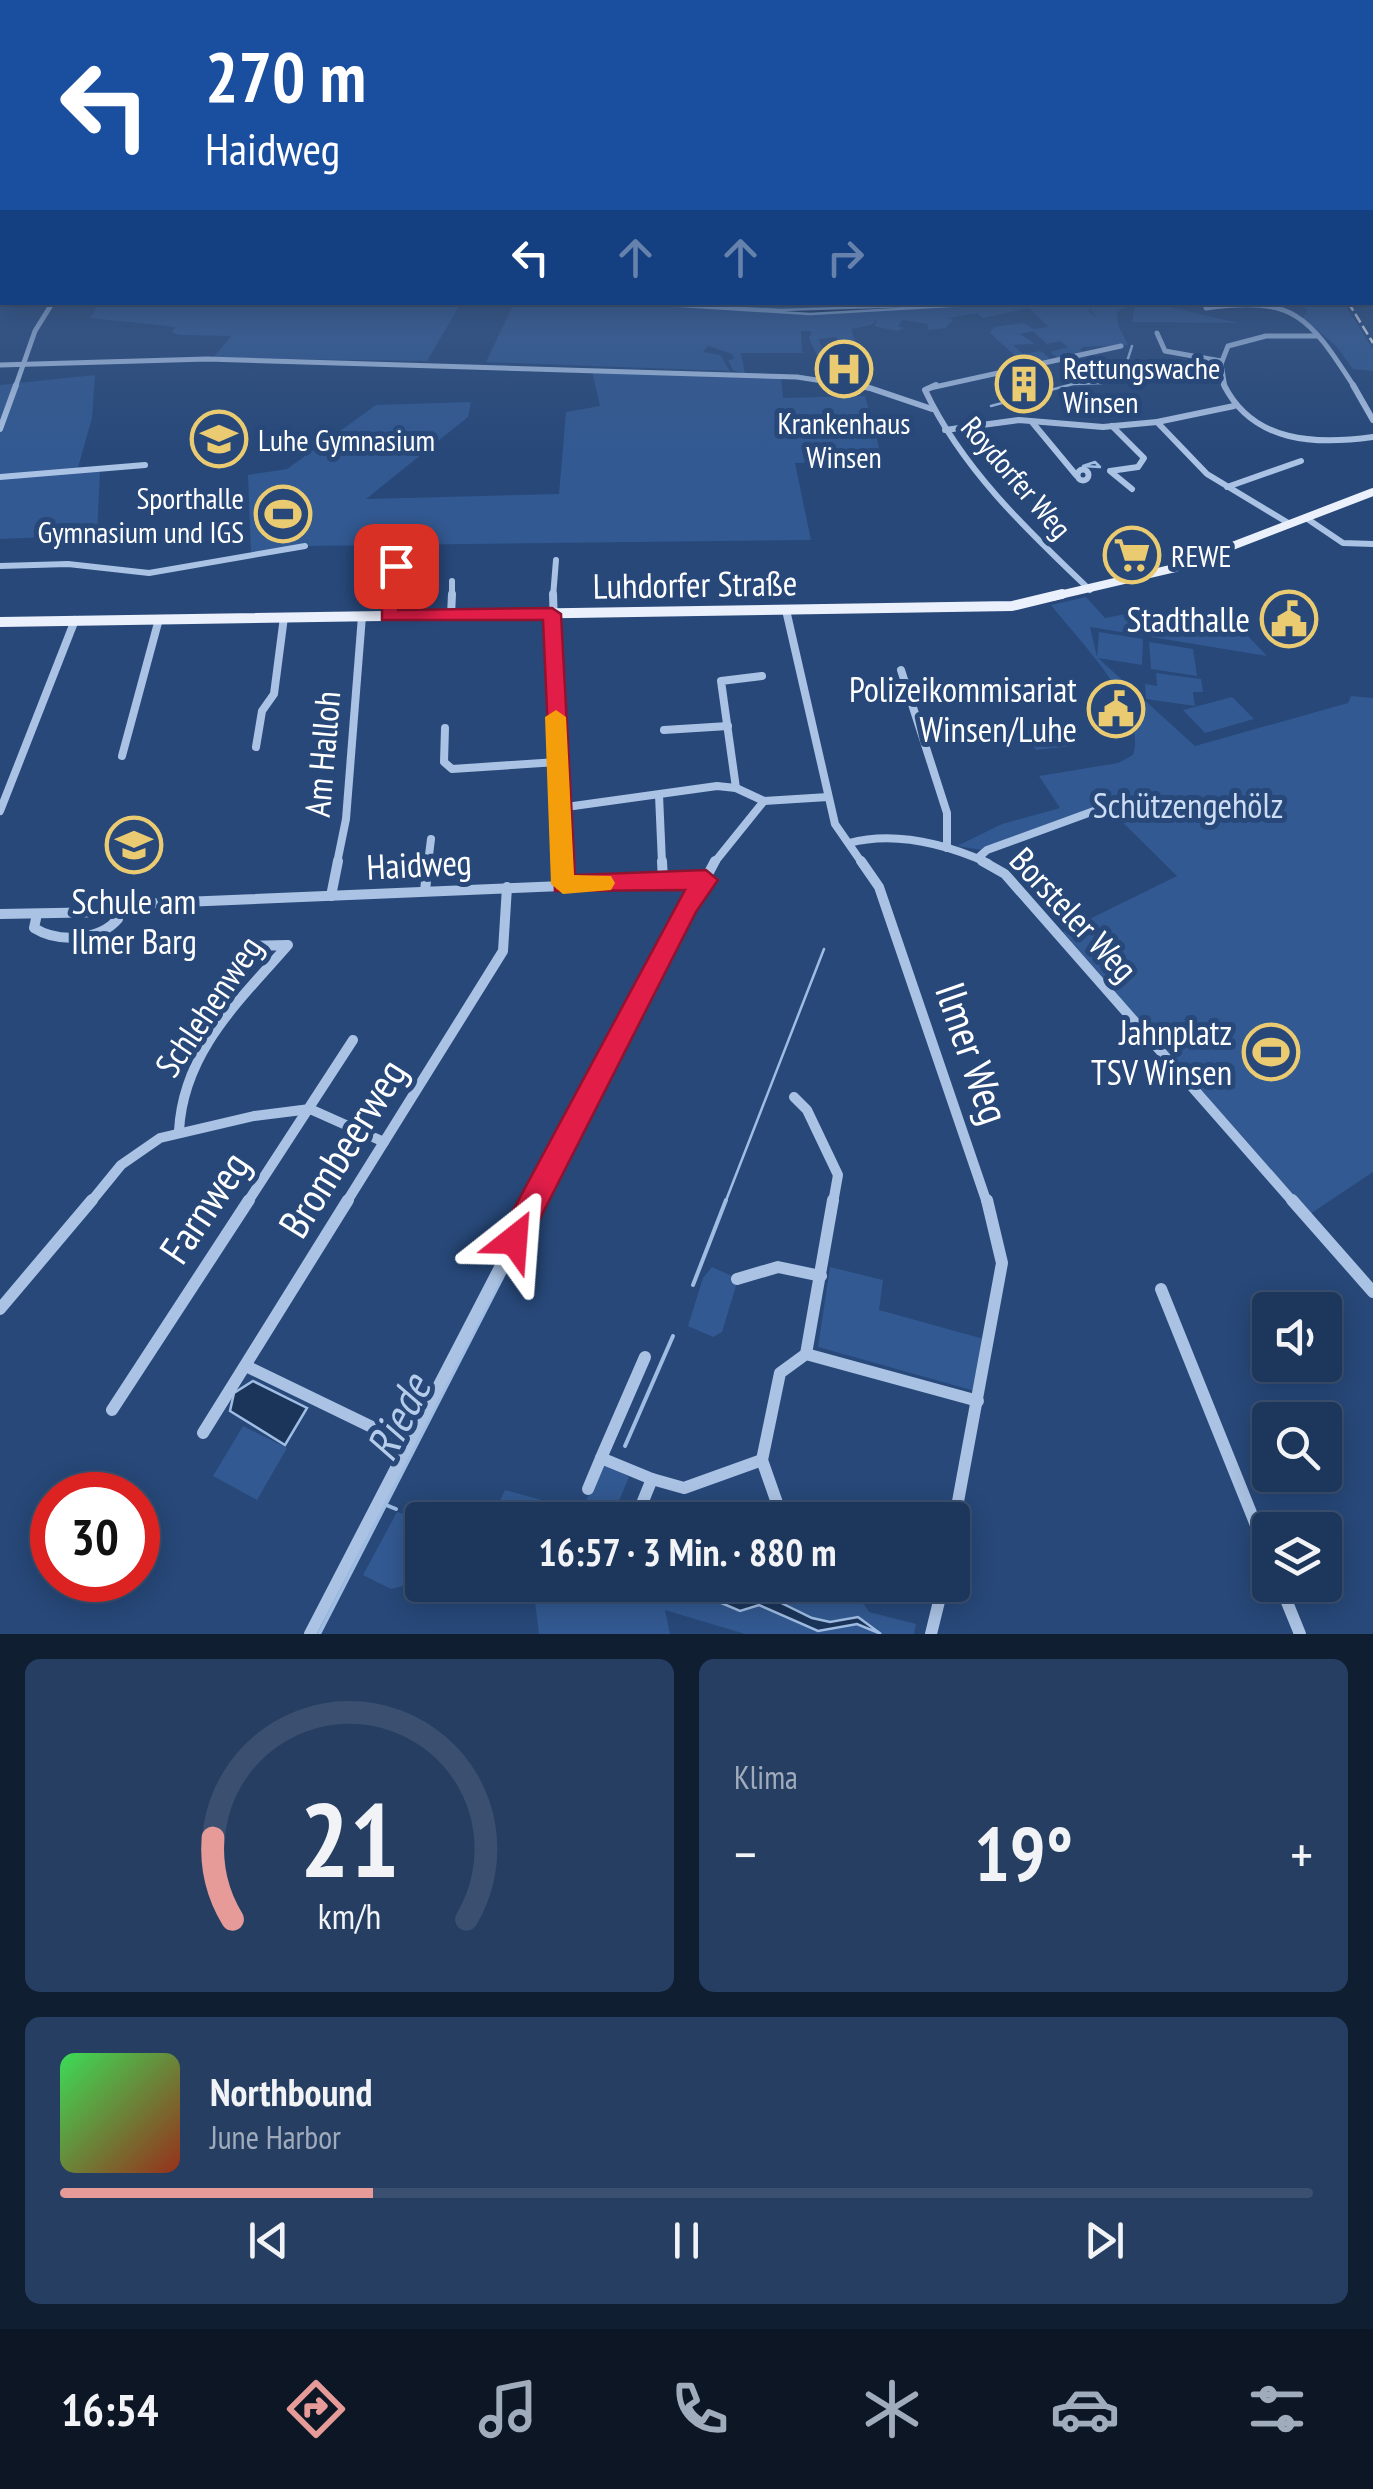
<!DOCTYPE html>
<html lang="de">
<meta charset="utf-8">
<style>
:root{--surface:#1d365b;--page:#253e61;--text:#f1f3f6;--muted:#a0abbb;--line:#3b5071;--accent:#e69b98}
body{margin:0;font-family:"PT Sans Narrow",sans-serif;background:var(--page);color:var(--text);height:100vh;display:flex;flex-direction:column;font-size:38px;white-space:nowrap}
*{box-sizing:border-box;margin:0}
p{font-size:32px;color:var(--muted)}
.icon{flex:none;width:55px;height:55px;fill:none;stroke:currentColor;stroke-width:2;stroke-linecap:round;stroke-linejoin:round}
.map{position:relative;height:1634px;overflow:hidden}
.panel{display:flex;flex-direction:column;gap:25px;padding:25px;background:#101e32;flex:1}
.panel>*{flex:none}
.guide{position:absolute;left:0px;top:0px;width:1375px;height:305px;box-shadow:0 5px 25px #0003,0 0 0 2px var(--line);background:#1a4fa0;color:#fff;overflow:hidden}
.tools{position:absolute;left:1252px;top:1292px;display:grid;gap:20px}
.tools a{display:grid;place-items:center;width:90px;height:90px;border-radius:10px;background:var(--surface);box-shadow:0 5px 25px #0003,0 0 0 2px var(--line);font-size:50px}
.speed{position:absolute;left:30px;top:1472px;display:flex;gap:20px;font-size:50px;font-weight:700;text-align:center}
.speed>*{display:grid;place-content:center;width:130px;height:130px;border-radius:50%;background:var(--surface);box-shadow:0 5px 25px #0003,0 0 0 2px var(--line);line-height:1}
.speed .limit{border:15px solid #d22;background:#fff;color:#111}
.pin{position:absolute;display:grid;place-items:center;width:85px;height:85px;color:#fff;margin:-42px;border-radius:20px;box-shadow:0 5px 15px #0006}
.me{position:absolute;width:110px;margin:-55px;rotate:28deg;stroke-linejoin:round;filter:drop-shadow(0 0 8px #0008)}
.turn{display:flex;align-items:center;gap:35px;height:210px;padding:0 40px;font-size:45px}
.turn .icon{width:130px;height:130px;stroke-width:2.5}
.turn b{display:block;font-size:70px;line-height:85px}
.lanes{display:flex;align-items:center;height:95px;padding:0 40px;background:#0003;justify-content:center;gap:50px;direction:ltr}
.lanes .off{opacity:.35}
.big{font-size:75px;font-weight:600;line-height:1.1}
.panel .tile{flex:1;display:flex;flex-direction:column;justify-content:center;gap:15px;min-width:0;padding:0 35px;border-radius:15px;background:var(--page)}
.panel .dial{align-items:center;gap:0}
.dial svg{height:260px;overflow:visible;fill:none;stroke:var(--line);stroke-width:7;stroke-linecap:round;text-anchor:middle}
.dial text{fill:var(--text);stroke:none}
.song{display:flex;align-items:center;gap:30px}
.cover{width:120px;height:120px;border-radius:15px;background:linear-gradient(135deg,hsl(130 70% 55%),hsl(10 70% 35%))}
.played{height:10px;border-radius:5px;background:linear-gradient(90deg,var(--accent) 25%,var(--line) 25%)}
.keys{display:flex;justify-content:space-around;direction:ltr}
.heat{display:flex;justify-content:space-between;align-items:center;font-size:55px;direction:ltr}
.panel .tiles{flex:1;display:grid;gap:25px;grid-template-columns:1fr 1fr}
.tile:last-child{grid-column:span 2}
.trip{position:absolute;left:405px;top:1502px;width:565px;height:100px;border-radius:10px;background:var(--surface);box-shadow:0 5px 25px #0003,0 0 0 2px var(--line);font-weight:600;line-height:100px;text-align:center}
.tab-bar{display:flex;height:160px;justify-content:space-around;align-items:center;background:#0c1624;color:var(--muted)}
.tab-bar .icon{width:70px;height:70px}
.tab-bar .current{color:var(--accent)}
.tab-bar b{font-size:45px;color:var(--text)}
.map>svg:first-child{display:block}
</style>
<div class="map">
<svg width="1373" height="1634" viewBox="0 0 1373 1634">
<rect width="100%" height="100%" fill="#274879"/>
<g fill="#325991">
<path d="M 100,302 L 461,303 L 427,361 L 213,358 L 231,336 L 179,335 L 172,332 L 176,327 L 90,318 Z"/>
<path d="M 1003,302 L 1089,303 L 1089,312 L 1097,318 L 1090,309 L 1092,303 L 1132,303 L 1117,312 L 1118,325 L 1128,345 L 1084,347 L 1080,349 L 1083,352 L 1058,358 L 1050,352 L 1068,347 L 1060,341 L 1047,344 L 1033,331 L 1020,334 L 1035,344 L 1013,345 L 1023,354 L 1041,351 L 1050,359 L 1024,364 L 990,333 L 994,327 L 1023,323 L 1034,329 L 1049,327 L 1029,308 L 983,318 L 977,313 L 947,318 L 953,320 L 945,328 L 928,330 L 928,324 L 903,320 L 898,326 L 904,328 L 897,331 L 874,326 L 878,318 L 872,325 L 851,329 L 858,349 L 851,350 L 835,337 L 819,339 L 823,354 L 817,356 L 809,338 L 812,331 L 801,331 L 802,352 L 806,353 L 741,353 L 745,374 L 733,370 L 728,360 L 734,359 L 732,354 L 708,346 L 703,352 L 720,355 L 730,371 L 486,362 L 514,303 L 634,303 L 810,314 Z"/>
<path d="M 1149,302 L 1238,323 L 1132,322 L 1135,304 Z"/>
<path d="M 695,303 L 953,303 L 781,310 Z"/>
<path d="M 1302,303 L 1344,303 L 1373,349 L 1373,371 L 1353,369 L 1336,346 L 1303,318 L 1307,311 Z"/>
<path d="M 592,371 L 781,377 L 783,398 L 865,396 L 883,462 L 795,463 L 811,540 L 305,546 L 251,554 L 248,475 L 287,469 L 376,405 L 471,402 L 468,417 L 366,499 L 559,494 L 566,412 L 600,406 Z"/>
<path d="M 95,375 L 92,418 L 77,471 L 100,471 L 97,535 L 0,539 L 0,385 Z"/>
<path d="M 1086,597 L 1105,618 L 1131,613 L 1230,617 L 1267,656 L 1090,627 L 1097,657 L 1099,632 L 1143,639 L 1142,665 L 1098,658 L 1195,746 L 1348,703 L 1351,696 L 1373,698 L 1373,1172 L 1310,1214 L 1063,932 L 1177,876 L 1106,806 L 982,850 L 957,846 L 1002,824 L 1060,808 L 1039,776 L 1118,763 L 1133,755 C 1148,708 1079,641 1051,605 Z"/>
<path d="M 1149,642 L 1193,649 L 1197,676 L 1151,669 Z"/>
<path d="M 1156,673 L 1201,679 L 1203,692 L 1193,692 L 1195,706 L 1146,699 L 1145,684 L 1157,686 Z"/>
<path d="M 1232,697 L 1254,719 L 1205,733 L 1183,710 Z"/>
<path d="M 1053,723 L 1067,729 L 1072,746 L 1036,750 L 1023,731 Z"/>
<path d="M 712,1267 L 732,1276 L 736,1286 L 722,1332 L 713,1337 L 688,1326 L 703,1278 Z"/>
<path d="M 830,1267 L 883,1280 L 879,1310 L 984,1339 L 975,1391 L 818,1347 Z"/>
<path d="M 243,1426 L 287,1448 L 257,1500 L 213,1476 Z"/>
<path d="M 604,1464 L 629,1477 L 611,1520 L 491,1520 L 505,1490 L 581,1511 Z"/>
<path d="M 397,1512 L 425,1520 L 422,1581 L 391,1589 L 363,1575 Z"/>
<path d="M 533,1585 L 801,1585 L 827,1595 L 832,1585 L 866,1585 L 861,1600 L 869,1612 L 916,1624 L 914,1634 L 745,1634 L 665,1610 L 670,1634 L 539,1634 Z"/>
</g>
<g fill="#1b345a" stroke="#9fbde3" stroke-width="2.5">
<path d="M 634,303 L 781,310 L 1003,303 L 810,314 Z"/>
<path d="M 253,1381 L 307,1408 L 285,1445 L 230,1411 L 234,1393 Z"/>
<path d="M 655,1585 L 705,1585 L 732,1601 L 763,1594 L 812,1618 L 830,1622 L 858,1617 L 881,1634 L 857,1624 L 818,1631 L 759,1605 L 740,1611 L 686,1588 Z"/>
</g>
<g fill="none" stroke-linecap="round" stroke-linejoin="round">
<g stroke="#9fbde3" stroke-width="2.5">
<path d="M 991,406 L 1073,384 L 1102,383 L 1124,371 L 1132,346"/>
<path d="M 1095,462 L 1100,467 L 1083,466 Z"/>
<path d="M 725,1203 L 824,949"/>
</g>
<g stroke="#9fbde3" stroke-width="4">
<path d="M 693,1285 L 726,1200"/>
<path d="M 625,1446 L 673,1336"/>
<path d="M 386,1505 L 396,1509"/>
<path d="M 319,1634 L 528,1227"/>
</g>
<g stroke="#aac2e3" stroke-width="5">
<path d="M 1206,308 C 1294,296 1308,315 1355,388"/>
<path d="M 1157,333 L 1165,351 L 1221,361"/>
<path d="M 0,365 L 207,359 L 797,377 L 868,388"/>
<path d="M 15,388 L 35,331 L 53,302"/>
<path d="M 930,388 L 1121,346"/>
<path d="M 1225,388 L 1221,364 L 1228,346 L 1266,336 L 1317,336"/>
</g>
<g stroke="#aac2e3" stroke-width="6">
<path d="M 861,385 L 932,409"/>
<path d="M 936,385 L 925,390 C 962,469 1028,531 1090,590"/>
<path d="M 1224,385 C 1253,443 1316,445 1373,437"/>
<path d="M 1353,385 L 1373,420"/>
<path d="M 1234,406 L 1157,422 L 1207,474 L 1290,524"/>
<path d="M 1032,422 L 1076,475"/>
<path d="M 1112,426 L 1144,458 L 1138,467 L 1110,471 L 1132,489"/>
<path d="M 0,429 L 16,385"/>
<path d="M 945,430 L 1019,420 L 1103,427 L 1157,422"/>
<circle cx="1083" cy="475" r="5.5"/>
<path d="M 0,477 L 145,465"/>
<path d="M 1227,487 L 1301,461"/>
<path d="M 1306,518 L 1343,543 L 1373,544"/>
<path d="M 0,566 L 68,564 L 149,573 L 305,546"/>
<path d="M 390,597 L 396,566"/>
<path d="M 452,597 L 452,581"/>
<path d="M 553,597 L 556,560"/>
</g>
<g stroke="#aac2e3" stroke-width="8">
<path d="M 553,594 L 562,863"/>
<path d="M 786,610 L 835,824 L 862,863"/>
<path d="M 451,615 L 452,594"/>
<path d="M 388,616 L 390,594"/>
<path d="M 901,670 L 947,813 L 947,848"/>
<path d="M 445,728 L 444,762 L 452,769 L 557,762"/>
<path d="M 664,730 L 728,726"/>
<path d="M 256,747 L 262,711 L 274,694 L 284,617"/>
<path d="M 122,756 L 159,619"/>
<path d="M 736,788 L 721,681 L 762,676"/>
<path d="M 659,795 L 662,863"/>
<path d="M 559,808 L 717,786 L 736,788 L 764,801 L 828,797"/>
<path d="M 0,811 L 75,620"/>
<path d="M 849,843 C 895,831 945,844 988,863"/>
<path d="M 979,857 L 987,850 L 1094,811"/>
<path d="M 337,863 L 346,819 L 362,616"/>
<path d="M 428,863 L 431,839"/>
<path d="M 714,863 L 764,801"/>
</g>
<g stroke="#aac2e3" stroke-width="10">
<path d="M 562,861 L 563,885"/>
<path d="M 662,861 L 663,881"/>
<path d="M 861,861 L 879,887 L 987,1203"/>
<path d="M 982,861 L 1005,874 L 1294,1203"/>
<path d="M 425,891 L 428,861"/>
<path d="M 331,896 L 338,861"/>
<path d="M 135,904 L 707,880"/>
<path d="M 0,914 L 109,912 L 118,919 C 99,941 58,943 34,928 L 37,914"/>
<path d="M 794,1097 L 807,1110 L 838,1175 L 833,1203"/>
<path d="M 179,1131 C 183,1052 239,1001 288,945 L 247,946"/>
<path d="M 90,1203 L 121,1165 L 160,1138 L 254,1116 L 310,1109 L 384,1142"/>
<path d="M 247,1203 L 353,1040"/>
<path d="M 346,1203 L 503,951 L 507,887"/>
<path d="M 534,1203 L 715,861"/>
</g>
<g stroke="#aac2e3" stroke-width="12">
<path d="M 1292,1200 L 1373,1292"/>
<path d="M 737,1279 L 778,1267 L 821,1276"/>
<path d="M 1161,1289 L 1270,1560"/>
<path d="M 0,1309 L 92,1200"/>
<path d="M 806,1354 L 833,1200"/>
<path d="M 806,1354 L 978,1401"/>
<path d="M 645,1357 L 601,1458 L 652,1479"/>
<path d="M 246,1366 L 407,1444"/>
<path d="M 112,1410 L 249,1200"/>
<path d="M 203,1433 L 348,1200"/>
<path d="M 588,1489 L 601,1458"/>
<path d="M 637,1516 L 652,1479 L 684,1488 L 762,1460"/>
<path d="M 783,1520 L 762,1460 L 780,1373 L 806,1354"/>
<path d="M 952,1534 L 1002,1263 L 987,1200"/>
<path d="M 1280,1585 L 1300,1634"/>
<path d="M 310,1634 L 535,1200"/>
<path d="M 931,1634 L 943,1585"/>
</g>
<path stroke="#eaf0fc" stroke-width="8" d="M 1051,597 L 1175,568 L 1373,492"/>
<path stroke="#eaf0fc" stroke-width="10" d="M 0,622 L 1012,606 L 1062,594"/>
<path stroke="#fff" stroke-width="2.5" stroke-dasharray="10 4" stroke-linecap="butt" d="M 1348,302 L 1373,343"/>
</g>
<linearGradient id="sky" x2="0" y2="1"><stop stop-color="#152843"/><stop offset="0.49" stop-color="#415e8c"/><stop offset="1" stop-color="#415e8c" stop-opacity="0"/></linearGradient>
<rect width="1373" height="451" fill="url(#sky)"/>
<path fill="#e11d48" stroke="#92132f" stroke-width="2.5" d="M 396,561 L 405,566 L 400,572 L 398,610 L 552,608 L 561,614 L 575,875 L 706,870 L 718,880 L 696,912 L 524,1250 L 514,1255 L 503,1250 L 498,1240 L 503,1229 L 685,890 L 555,891 L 543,620 L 382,620 L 382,571 Z"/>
<path fill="#f59e0b" d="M 556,710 L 566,717 L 574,875 L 611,876 L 615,883 L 611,890 L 563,894 L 551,884 L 545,717 Z"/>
<defs>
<g id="hospital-ring" transform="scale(2.875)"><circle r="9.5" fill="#274879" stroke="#ebcb71" stroke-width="1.5"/><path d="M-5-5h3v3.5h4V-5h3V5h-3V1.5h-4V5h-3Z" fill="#ebcb71"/></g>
<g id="building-ring" transform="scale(2.875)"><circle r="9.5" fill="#274879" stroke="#ebcb71" stroke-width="1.5"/><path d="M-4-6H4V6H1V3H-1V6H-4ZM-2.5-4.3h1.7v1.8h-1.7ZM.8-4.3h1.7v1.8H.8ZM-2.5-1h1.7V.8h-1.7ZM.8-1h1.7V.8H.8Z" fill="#ebcb71"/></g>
<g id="school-ring" transform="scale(2.875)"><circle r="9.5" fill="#274879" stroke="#ebcb71" stroke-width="1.5"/><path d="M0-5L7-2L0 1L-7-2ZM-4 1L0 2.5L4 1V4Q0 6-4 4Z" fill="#ebcb71"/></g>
<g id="stadium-ring" transform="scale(2.875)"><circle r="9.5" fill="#274879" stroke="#ebcb71" stroke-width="1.5"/><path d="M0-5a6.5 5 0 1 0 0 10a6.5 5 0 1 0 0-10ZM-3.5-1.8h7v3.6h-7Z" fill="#ebcb71"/></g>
<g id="supermarket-ring" transform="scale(2.875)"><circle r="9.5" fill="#274879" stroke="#ebcb71" stroke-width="1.5"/><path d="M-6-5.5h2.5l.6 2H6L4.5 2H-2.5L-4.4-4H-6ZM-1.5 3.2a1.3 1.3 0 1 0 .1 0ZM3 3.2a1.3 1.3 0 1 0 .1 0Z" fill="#ebcb71"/></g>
<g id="civic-ring" transform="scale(2.875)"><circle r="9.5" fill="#274879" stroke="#ebcb71" stroke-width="1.5"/><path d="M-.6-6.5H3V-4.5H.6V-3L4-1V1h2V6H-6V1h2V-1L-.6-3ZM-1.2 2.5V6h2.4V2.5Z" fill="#ebcb71"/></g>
</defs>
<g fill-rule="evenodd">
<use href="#hospital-ring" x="844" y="369"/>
<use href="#building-ring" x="1024" y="384"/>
<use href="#school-ring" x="219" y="439"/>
<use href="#stadium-ring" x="283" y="514"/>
<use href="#supermarket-ring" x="1132" y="555"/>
<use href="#civic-ring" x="1289" y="619"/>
<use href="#civic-ring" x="1116" y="709"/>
<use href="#school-ring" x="134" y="845"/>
<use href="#stadium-ring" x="1271" y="1052"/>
</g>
<g text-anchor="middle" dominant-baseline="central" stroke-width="10" stroke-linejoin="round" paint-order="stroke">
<g font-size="30" fill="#fff" stroke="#274879" text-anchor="start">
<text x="1063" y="367">Rettungswache<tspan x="1063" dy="34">Winsen</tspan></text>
<text x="844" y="422" text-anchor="middle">Krankenhaus<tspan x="844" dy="34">Winsen</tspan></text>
<text x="258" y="439">Luhe Gymnasium</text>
<text x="244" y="497" text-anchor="end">Sporthalle<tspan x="244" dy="34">Gymnasium und IGS</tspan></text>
<text x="1171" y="555">REWE</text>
</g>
<g font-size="30" fill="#fff" stroke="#274879">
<text transform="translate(1017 477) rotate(49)">Roydorfer Weg</text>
</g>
<g font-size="35" fill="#fff" stroke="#274879">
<text transform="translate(695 584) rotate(-1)">Luhdorfer Straße</text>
<text transform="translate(322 754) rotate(-85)">Am Halloh</text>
<text transform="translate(419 864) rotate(-3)">Haidweg</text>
<text transform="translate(1074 914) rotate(47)">Borsteler Weg</text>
<text transform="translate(208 1006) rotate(-56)">Schlehenweg</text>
</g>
<g font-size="35" fill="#fff" stroke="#274879" text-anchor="end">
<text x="1250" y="619">Stadthalle</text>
<text x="1077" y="689">Polizeikommisariat<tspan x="1077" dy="40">Winsen/Luhe</tspan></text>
<text x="134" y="901" text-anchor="middle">Schule am<tspan x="134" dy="40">Ilmer Barg</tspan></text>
<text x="1232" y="1032">Jahnplatz<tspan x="1232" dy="40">TSV Winsen</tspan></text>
</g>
<g font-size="35" fill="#cdddf3" stroke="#274879">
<text x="1188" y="805">Schützengehölz</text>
</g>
<g font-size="42" fill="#fff" stroke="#274879">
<text transform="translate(973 1053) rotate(71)">Ilmer Weg</text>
<text transform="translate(342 1148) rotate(-58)">Brombeerweg</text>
<text transform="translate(204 1207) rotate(-56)">Farnweg</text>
</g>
<g font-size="45" font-style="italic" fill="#b5cceb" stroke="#274879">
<text transform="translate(397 1417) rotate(-63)">Riede</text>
</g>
</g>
</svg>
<div class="tools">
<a><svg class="icon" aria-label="sound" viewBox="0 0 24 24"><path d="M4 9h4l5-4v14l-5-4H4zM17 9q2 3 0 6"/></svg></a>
<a><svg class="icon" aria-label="search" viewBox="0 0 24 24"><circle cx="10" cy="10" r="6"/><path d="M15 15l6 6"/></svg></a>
<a><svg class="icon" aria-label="layers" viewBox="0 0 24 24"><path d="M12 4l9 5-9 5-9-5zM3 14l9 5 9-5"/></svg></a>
</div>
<div class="speed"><div class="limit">30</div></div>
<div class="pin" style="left:396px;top:566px;background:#d93025"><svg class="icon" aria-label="arrive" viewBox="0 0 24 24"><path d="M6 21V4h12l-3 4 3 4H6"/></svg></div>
<svg class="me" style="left:514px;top:1240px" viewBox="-20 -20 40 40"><path d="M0-17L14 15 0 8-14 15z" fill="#e11d48" stroke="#fff" stroke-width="4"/></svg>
<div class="trip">16:57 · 3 Min. · 880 m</div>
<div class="guide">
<div class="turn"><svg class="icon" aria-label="left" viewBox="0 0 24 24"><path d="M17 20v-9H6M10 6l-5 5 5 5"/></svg><div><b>270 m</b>Haidweg</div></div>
<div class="lanes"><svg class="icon" aria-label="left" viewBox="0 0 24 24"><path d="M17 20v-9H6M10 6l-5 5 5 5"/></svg><svg class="icon off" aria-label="ahead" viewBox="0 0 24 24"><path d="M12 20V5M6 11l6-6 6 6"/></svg><svg class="icon off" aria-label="ahead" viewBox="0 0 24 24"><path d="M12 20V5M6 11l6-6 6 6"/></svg><svg class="icon off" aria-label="right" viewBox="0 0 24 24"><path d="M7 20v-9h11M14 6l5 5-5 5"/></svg></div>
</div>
</div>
<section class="panel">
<div class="tiles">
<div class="tile dial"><svg viewBox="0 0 100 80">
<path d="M14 69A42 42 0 1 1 86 69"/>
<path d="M14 69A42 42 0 0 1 8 44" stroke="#e69b98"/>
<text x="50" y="56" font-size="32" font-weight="700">21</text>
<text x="50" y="72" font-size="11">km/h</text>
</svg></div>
<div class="tile"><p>Klima</p>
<div class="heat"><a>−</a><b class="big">19°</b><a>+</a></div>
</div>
<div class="tile">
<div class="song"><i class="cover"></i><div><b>Northbound</b><p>June Harbor</p></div></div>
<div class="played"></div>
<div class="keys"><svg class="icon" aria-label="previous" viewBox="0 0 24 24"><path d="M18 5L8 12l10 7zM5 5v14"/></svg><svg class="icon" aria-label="pause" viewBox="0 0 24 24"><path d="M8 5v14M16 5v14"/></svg><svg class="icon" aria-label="next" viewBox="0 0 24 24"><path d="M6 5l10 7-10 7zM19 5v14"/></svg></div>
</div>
</div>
</section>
<nav class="tab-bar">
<b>16:54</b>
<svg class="icon current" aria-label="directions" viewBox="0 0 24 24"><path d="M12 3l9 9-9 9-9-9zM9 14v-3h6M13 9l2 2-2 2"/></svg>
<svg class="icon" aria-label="music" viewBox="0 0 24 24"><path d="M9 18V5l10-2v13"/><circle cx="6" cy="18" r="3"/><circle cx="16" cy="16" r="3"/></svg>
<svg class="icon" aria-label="phone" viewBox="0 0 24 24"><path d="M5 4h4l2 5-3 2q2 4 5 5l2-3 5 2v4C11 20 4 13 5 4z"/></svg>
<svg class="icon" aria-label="climate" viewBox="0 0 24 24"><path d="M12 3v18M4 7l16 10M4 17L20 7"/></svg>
<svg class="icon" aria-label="car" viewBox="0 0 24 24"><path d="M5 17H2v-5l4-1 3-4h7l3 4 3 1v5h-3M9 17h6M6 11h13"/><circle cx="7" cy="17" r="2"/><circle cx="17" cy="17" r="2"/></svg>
<svg class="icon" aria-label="filters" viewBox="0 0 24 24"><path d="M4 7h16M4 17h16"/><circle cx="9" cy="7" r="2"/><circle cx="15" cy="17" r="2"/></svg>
</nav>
